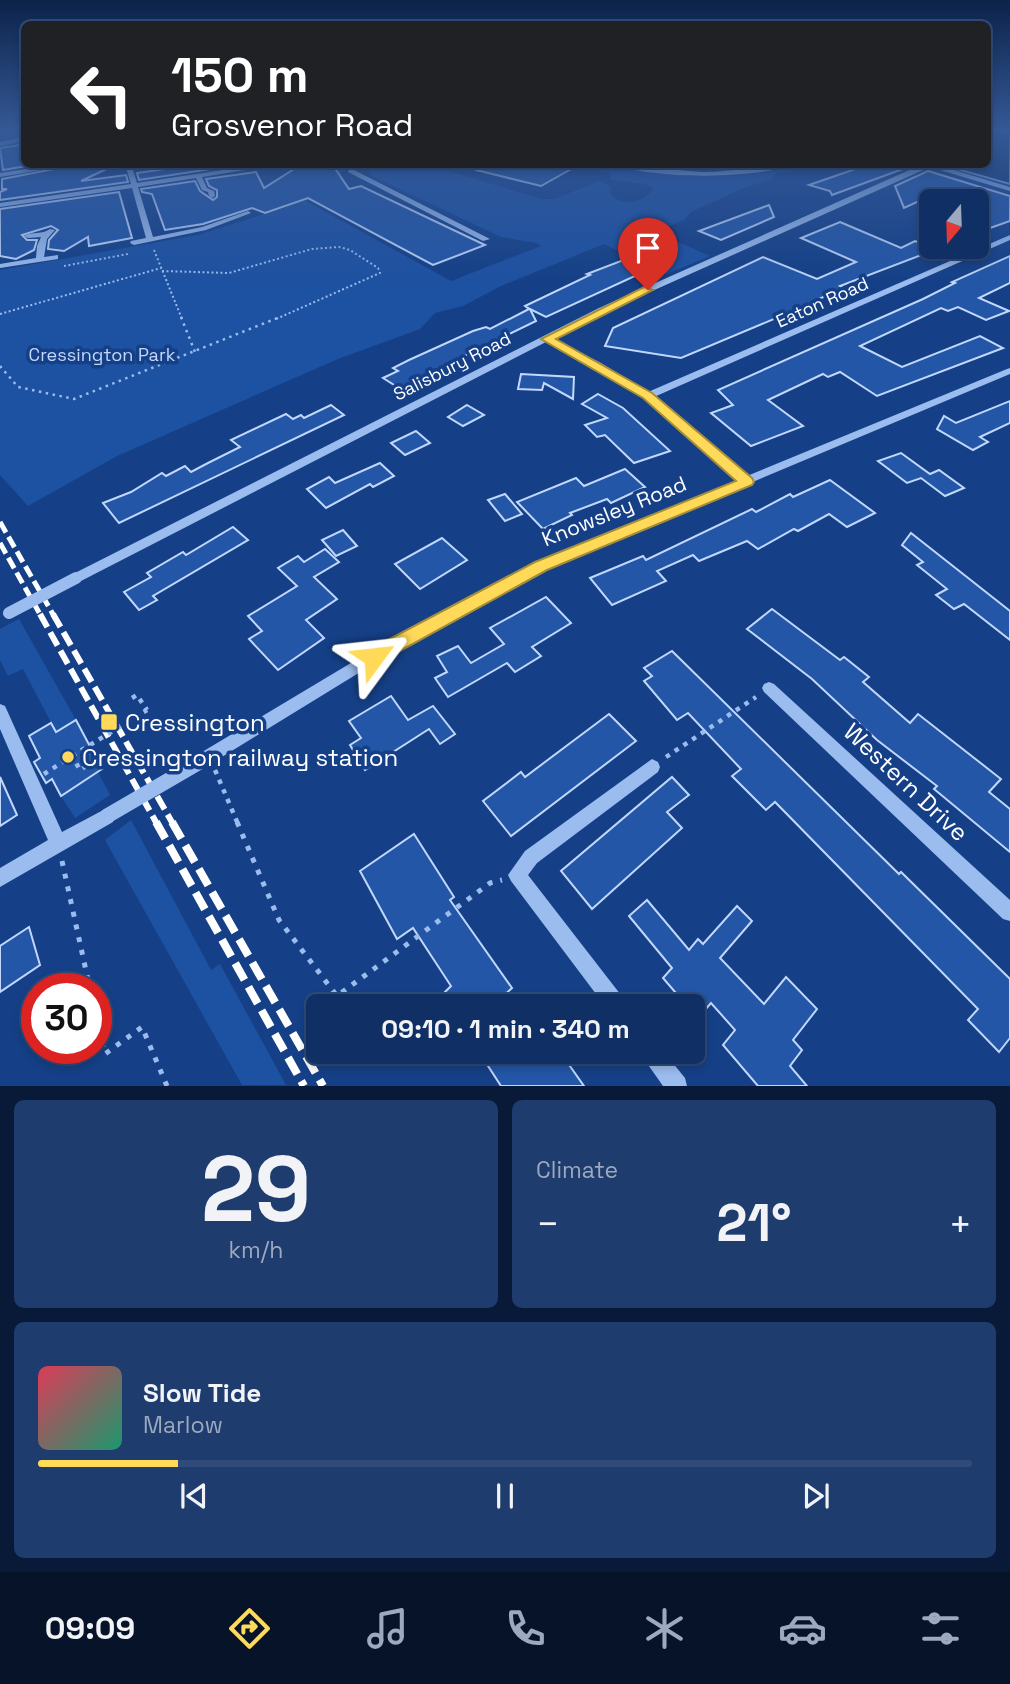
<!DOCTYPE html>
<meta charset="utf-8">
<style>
:root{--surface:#103065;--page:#1e3c6e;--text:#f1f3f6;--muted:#9ca9bf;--line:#304b79;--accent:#ffd958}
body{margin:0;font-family:"Space Grotesk",sans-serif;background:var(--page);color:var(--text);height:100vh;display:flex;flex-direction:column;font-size:26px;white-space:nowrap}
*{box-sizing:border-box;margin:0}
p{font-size:23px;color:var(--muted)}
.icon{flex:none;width:38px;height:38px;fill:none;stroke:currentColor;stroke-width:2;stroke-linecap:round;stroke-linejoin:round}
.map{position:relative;height:1086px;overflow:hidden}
.drawer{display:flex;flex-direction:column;gap:14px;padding:14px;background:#091a38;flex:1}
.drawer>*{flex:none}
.top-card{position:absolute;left:21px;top:21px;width:970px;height:147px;border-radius:10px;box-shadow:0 4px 10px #0003,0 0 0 2px var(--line);background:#202124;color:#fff;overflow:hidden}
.needle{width:46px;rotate:199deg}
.fabs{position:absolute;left:919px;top:189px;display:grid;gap:14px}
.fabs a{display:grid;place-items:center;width:70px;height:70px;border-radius:10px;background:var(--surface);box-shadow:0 4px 10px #0003,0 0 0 2px var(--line);font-size:35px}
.speed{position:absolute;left:21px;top:973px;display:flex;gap:14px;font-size:35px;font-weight:700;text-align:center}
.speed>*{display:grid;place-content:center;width:91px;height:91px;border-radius:50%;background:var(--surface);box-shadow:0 4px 10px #0003,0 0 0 2px var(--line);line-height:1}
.speed .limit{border:10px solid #d22;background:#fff;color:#111}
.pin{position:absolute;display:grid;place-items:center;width:60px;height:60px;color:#fff;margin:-72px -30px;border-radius:50% 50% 50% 0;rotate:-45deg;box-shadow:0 0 7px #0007}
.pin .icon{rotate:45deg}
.me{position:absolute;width:77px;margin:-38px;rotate:60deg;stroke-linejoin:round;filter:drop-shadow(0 0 5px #0008)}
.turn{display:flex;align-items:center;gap:24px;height:147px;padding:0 35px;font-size:32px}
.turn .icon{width:91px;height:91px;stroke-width:2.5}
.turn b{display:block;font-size:49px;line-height:60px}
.big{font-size:52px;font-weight:700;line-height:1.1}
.drawer .widget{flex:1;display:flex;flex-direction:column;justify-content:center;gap:10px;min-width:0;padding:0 24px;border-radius:10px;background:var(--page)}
.drawer .dial{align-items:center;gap:0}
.dial b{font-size:91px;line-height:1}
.song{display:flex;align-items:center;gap:21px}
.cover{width:84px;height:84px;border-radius:10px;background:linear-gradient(135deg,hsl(350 70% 55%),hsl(160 70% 35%))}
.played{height:7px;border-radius:4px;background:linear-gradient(90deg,var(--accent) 15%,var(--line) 15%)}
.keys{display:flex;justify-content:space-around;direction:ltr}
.heat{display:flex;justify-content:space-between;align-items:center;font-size:38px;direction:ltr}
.drawer .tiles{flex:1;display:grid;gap:14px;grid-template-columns:1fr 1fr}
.widget:last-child{grid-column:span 2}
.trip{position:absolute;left:306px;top:994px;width:399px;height:70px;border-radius:10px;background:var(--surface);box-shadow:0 4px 10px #0003,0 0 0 2px var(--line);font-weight:700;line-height:70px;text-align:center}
.tab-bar{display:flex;height:112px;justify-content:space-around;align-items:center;background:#061328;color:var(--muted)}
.tab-bar .icon{width:49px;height:49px}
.tab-bar .selected{color:var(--accent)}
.tab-bar b{font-size:32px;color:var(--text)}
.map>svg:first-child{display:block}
</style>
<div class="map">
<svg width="1010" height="1086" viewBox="0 0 1010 1086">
<rect width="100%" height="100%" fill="#154087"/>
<g fill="#1d51a1">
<path d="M 350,164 L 330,184 L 295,195 L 451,281 L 541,246 L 536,243 L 501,237 L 368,174 L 379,165 L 430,165 L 541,199 L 554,199 L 600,181 L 611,187 L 610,194 C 622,207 643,203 653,189 L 646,184 L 611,180 L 609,172 L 582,166 L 601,165 L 650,173 L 735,176 L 821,165 L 777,173 L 770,180 L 746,187 L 691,212 L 684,220 L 657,231 L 649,229 L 710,256 L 667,274 L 604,244 L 501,286 L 463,306 L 435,313 L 420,329 L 338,359 L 117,456 L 28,506 L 0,475 L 0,270 L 198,235 L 289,206 L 268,195 L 318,181 L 337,165 Z"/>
<path d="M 19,619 L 76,720 L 56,732 L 23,669 L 8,676 L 0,660 L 0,629 Z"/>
<path d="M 98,772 L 110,795 L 75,818 L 61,796 Z"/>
<path d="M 131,820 L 211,970 L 220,964 L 286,1085 L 242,1085 L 105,840 Z"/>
</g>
<path fill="#0d2d64" stroke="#8db5f1" stroke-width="2" d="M 987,131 L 1010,131 L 1010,184 L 943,165 L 987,164 Z"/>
<g fill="#2356a6" stroke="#c1d7fb" stroke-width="2">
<path d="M 20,145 L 24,149 L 24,164 L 38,164 L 3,170 L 0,148 Z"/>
<path d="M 80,164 L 117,164 L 81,181 L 126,175 L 128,182 L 0,200 L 0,192 L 7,189 L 2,189 L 2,179 Z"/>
<path d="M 199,164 L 222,164 L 224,167 L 139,180 L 137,173 Z"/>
<path d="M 302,164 L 332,164 L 349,189 L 361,186 L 485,245 L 433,265 L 308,198 L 265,213 L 252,208 L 203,224 L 165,230 L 152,194 L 142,192 L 141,189 L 195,181 L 200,191 L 213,200 L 217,197 L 217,190 L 209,186 L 206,179 L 256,172 L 264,188 Z"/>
<path d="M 476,164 L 580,164 L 541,186 L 476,170 Z"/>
<path d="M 870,164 L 911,166 L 832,195 L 830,191 L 809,185 Z"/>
<path d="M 928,171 L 1010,196 L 1010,221 L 976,233 L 976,216 L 984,213 L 976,210 L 976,188 L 947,201 L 930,196 L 904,208 L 895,186 Z"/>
<path d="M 119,192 L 132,238 L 89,246 L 88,237 L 64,251 L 48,249 L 49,240 L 58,230 L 51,226 L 22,235 L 27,240 L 37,240 L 34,250 L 16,259 L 0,256 L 0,209 Z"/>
<path d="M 769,205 L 774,217 L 721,240 L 699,231 Z"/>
<path d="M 840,222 L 901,248 L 915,241 L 937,249 L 840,286 L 843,288 L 793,311 L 681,358 L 605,346 L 613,328 L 763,257 L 817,279 L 856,262 L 801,238 Z"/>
<path d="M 1010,256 L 1010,283 L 979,298 L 1009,311 L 986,320 L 958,307 L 948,311 L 941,308 L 860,346 L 902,367 L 980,336 L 1003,348 L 877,396 L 840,372 L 828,377 L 823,374 L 768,400 L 803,426 L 751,446 L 711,413 L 733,405 L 718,390 L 923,299 L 955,283 L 952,282 Z"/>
<path d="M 626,259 L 648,270 L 546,317 L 530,309 L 536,321 L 399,388 L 383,378 L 398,371 L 393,368 L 409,360 L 473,331 L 486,327 L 490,329 L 529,309 L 525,306 L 590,275 L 587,274 Z"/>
<path d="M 521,374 L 574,377 L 573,399 L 544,383 L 542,390 L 518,389 Z"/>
<path d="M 598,394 L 623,408 L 670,451 L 634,463 L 605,435 L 597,437 L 585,425 L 607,418 L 582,404 Z"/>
<path d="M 1010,401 L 1010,423 L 980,437 L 988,442 L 973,450 L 937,429 L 944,416 L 956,423 Z"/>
<path d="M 331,405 L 344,415 L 119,523 L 103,503 L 131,492 L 162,473 L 166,476 L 185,466 L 191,472 L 208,463 L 240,447 L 231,440 L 286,414 L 293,419 L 301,415 L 304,418 Z"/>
<path d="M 467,405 L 484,415 L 463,426 L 448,417 Z"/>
<path d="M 416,431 L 430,443 L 405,455 L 391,443 Z"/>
<path d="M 901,453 L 930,474 L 939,470 L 964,488 L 945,496 L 921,478 L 907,483 L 878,461 Z"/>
<path d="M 380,463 L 394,476 L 373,487 L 370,484 L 326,508 L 307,489 L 329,477 L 335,483 Z"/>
<path d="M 625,469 L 645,487 L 611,503 L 607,499 L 570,513 L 572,515 L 543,529 L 517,502 L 576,478 L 584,486 Z"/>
<path d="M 830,480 L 875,513 L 847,527 L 829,514 L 798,531 L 794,529 L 758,549 L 747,541 L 699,561 L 693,555 L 657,571 L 666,581 L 612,605 L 590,578 L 643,556 L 646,560 L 752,509 L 756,512 L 790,494 L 793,497 Z"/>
<path d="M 505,494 L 522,514 L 505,521 L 488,500 Z"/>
<path d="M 233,527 L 248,540 L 153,596 L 157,600 L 139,610 L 124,592 L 151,577 L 147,573 L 183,552 L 186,555 Z"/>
<path d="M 343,530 L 357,546 L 336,556 L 322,540 Z"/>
<path d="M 911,533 L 1010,611 L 1010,640 L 964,604 L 954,609 L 936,595 L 947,589 L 917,565 L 923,562 L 902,545 Z"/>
<path d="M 442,538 L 467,560 L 420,589 L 395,564 Z"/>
<path d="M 325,549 L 339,562 L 314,577 L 337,599 L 306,620 L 324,638 L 278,670 L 249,639 L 262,631 L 248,616 L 297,586 L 278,568 L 298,556 L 304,562 Z"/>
<path d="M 546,597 L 571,623 L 532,647 L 541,656 L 515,672 L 507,663 L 448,697 L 435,678 L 447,672 L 437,656 L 458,646 L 471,663 L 504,644 L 490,628 Z"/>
<path d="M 772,609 L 840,660 L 844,657 L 869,677 L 863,682 L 910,723 L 918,714 L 1001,779 L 989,792 L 1010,809 L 1010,852 L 934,789 L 937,786 L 877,740 L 812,679 L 747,629 Z"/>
<path d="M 672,651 L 899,874 L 901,872 L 1010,979 L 1010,1038 L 999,1052 L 968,1020 L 978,1009 L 775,802 L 766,810 L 732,776 L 741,769 L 688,713 L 677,720 L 644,681 L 652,676 L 644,668 Z"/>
<path d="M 391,696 L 408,720 L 433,706 L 455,734 L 440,744 L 429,729 L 365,770 L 350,745 L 361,738 L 349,721 Z"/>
<path d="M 609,714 L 636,741 L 511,836 L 483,801 L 521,772 L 525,777 Z"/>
<path d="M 76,720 L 102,769 L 61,796 L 52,779 L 46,783 L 34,762 L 40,758 L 29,736 L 51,723 L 56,732 Z"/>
<path d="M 0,777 L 17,815 L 0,826 Z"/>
<path d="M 672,777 L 689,795 L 667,812 L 682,828 L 592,909 L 561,871 Z"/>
<path d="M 414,834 L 454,897 L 450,900 L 512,988 L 492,1006 L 454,1006 L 445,992 L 451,986 L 413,928 L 397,939 L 360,871 Z"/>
<path d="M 647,900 L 689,950 L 698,939 L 703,944 L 737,906 L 752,921 L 720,958 L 764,1004 L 786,977 L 817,1009 L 793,1040 L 802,1050 L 790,1066 L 807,1086 L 758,1086 L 723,1045 L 735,1030 L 711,1003 L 697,1019 L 693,1013 L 693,1006 L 687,1006 L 663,978 L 672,968 L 629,916 Z"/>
<path d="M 29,927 L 40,965 L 0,992 L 0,946 Z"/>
<path d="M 479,1052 L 560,1052 L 584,1086 L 501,1086 Z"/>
</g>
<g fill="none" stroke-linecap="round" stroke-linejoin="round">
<g stroke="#9bbcee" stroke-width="2" stroke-dasharray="2 2.5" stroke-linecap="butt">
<path d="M 154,250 L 182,319"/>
<path d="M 64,266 L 128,254"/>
<path d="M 162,271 L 229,273 L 312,249 L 339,247 L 350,250 L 378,268 L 380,273 L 276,319"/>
<path d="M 0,314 L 161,268"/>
</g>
<g stroke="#9bbcee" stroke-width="2.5" stroke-dasharray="2.5 4.5" stroke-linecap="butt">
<path d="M 181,317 L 195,352"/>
<path d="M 0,366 L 18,387 L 74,399 L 280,317"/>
</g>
<g stroke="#9bbcee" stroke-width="4.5" stroke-dasharray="4.5 6" stroke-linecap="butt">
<path d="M 132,698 L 137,695 L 147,710"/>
<path d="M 72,756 L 90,745"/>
<path d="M 666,757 L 756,697"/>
<path d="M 215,770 L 238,824"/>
<path d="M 44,774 L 72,756 L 80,770 L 94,761 L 90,753 L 93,751"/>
</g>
<g stroke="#9bbcee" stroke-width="5" stroke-dasharray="5 8" stroke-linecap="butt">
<path d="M 237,822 L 279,920 L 337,996 L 490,883 L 502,880"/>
<path d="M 62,861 L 90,989"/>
<path d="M 96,1017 L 105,1054 L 142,1027 L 167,1086"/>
</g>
<g fill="#9bbcee" fill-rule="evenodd">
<path d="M 24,137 L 24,141 L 0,146 L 0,142 Z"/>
<path d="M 59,164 L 78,164 L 0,177 L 0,173 Z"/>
<path d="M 125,164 L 131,164 L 137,183 L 263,164 L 282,164 L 202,177 L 207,188 L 214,191 L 215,196 L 212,198 L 209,196 L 208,192 L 202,190 L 196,178 L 138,187 L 153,237 L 202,227 L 248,211 L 251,213 L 206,230 L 134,245 L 130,243 L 131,241 L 146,238 L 132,188 L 0,207 L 0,203 L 131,184 Z"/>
<path d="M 352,164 L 359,164 L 354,170 L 490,239 L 483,241 L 348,172 Z"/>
<path d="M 610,164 C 641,164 672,171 703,172 C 734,172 765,164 796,164 C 752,180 654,179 610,164 Z"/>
<path d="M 923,164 L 934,164 L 1010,187 L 1010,191 L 930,167 L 605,312 L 553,339 L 601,363 L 648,392 L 1010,235 L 1010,240 L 654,397 L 747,476 L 1007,369 L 1010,368 L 1010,374 L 545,569 L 401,647 L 204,768 L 198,770 L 192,768 L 190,763 L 192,758 L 391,639 L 537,563 L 738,480 L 644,398 L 595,367 L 546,342 L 81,581 L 71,581 L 70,578 L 71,575 L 599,308 Z"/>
<path d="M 50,229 L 55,230 L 47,239 L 44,257 L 58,255 L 58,259 L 0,268 L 0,264 L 36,258 L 37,246 L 41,237 L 28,238 L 24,236 C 32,231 42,235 50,229 Z"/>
<path d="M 769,682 L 774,684 L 1010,900 L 1010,921 L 1003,919 L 764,692 L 762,688 L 764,684 Z"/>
<path d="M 0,704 L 5,706 L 62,832 L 107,808 L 113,810 L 115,816 L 113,822 L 0,887 L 0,868 L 48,840 L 0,729 Z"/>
<path d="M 652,759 L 658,762 L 660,767 L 658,772 L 537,863 L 528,875 L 624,999 L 627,1006 L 605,1006 L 511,881 L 508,875 L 525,851 Z"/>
<path d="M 641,1052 L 664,1052 L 685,1078 L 687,1086 L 663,1086 L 644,1059 Z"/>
</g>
<g stroke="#fff" stroke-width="5" stroke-dasharray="12 5" stroke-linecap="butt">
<path d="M 0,522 L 54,616"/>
<path d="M 0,543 L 41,616"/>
</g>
<g stroke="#fff" stroke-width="6" stroke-dasharray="15 6" stroke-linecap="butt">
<path d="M 40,614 L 157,824"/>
<path d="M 53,614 L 173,824"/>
</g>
<g stroke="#fff" stroke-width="8" stroke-dasharray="19 8" stroke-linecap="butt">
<path d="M 156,822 L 304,1086"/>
<path d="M 172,822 L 323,1086"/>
</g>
<path stroke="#9bbcee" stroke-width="4.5" stroke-dasharray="4.5 6" stroke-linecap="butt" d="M 90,745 L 147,710"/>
<path stroke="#9bbcee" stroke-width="12" d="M 9,613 L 76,578"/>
<path stroke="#9bbcee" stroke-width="15" d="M 107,816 L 198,763"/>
</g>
<linearGradient id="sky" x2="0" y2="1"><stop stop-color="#0c234a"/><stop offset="0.46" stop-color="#355996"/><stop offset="1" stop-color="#355996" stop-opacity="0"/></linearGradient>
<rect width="1010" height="283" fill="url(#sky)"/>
<path fill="#ffd958" stroke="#a68d39" stroke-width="2" d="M 644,287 L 653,290 L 556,339 L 652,393 L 752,478 L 754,482 L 752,485 L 547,570 L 380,662 L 374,664 L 367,662 L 364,657 L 367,651 L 535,562 L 736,481 L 643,398 L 541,339 Z"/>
<g fill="#ffd958" stroke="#154087" stroke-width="2.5">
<rect x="100" y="713" width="18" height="18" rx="3.5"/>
<circle cx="68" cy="757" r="7"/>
</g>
<g text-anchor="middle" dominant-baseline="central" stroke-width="7" stroke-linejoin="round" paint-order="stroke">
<g font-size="18" fill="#fff" stroke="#154087">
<text transform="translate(822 302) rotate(-24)">Eaton Road</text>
<text transform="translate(452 366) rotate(-27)">Salisbury Road</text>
</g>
<g font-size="18" fill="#c1d7fb" stroke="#154087">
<text x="102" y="354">Cressington Park</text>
</g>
<g font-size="21" fill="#fff" stroke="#154087">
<text transform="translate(614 511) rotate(-22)">Knowsley Road</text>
</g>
<g font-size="24" fill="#fff" stroke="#154087" text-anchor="start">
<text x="125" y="722">Cressington</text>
<text x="82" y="757">Cressington railway station</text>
</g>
<g font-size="24" fill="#fff" stroke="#154087">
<text transform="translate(906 782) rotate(43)">Western Drive</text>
</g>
</g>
</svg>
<div class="fabs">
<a><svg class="needle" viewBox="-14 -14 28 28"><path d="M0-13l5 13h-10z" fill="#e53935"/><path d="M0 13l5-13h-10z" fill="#9ca9bf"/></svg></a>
</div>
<div class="speed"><div class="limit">30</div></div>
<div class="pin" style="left:648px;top:290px;background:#d93025"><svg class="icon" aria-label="arrive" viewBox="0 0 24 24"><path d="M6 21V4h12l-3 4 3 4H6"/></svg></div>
<svg class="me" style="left:374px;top:657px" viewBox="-20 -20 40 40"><path d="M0-17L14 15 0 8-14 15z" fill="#ffd958" stroke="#fff" stroke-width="4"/></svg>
<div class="trip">09:10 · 1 min · 340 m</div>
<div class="top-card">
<div class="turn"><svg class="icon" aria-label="left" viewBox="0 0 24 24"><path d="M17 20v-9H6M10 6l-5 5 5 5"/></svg><div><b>150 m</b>Grosvenor Road</div></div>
</div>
</div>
<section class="drawer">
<div class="tiles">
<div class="widget dial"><b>29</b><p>km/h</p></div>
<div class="widget"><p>Climate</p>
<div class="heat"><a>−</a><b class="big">21°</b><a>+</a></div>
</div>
<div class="widget">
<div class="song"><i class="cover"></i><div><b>Slow Tide</b><p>Marlow</p></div></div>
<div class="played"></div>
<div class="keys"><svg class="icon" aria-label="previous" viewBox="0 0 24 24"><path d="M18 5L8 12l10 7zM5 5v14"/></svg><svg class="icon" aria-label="pause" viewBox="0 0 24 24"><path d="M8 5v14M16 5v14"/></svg><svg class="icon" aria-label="next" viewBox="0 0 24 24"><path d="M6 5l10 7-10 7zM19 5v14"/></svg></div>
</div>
</div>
</section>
<nav class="tab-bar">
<b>09:09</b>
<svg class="icon selected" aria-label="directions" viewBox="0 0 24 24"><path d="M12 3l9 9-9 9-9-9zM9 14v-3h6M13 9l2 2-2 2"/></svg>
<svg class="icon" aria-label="music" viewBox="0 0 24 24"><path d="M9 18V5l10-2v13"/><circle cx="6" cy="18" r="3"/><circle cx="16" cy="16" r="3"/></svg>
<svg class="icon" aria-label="phone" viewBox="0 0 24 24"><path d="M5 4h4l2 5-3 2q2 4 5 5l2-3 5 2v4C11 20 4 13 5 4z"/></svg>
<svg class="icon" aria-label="climate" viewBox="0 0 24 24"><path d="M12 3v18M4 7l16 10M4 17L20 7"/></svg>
<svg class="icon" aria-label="car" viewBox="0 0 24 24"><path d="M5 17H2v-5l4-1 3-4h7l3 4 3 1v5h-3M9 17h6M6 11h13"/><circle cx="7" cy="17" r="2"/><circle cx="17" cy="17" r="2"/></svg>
<svg class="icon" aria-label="filters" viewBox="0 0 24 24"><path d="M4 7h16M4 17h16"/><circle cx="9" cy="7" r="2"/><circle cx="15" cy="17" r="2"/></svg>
</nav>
